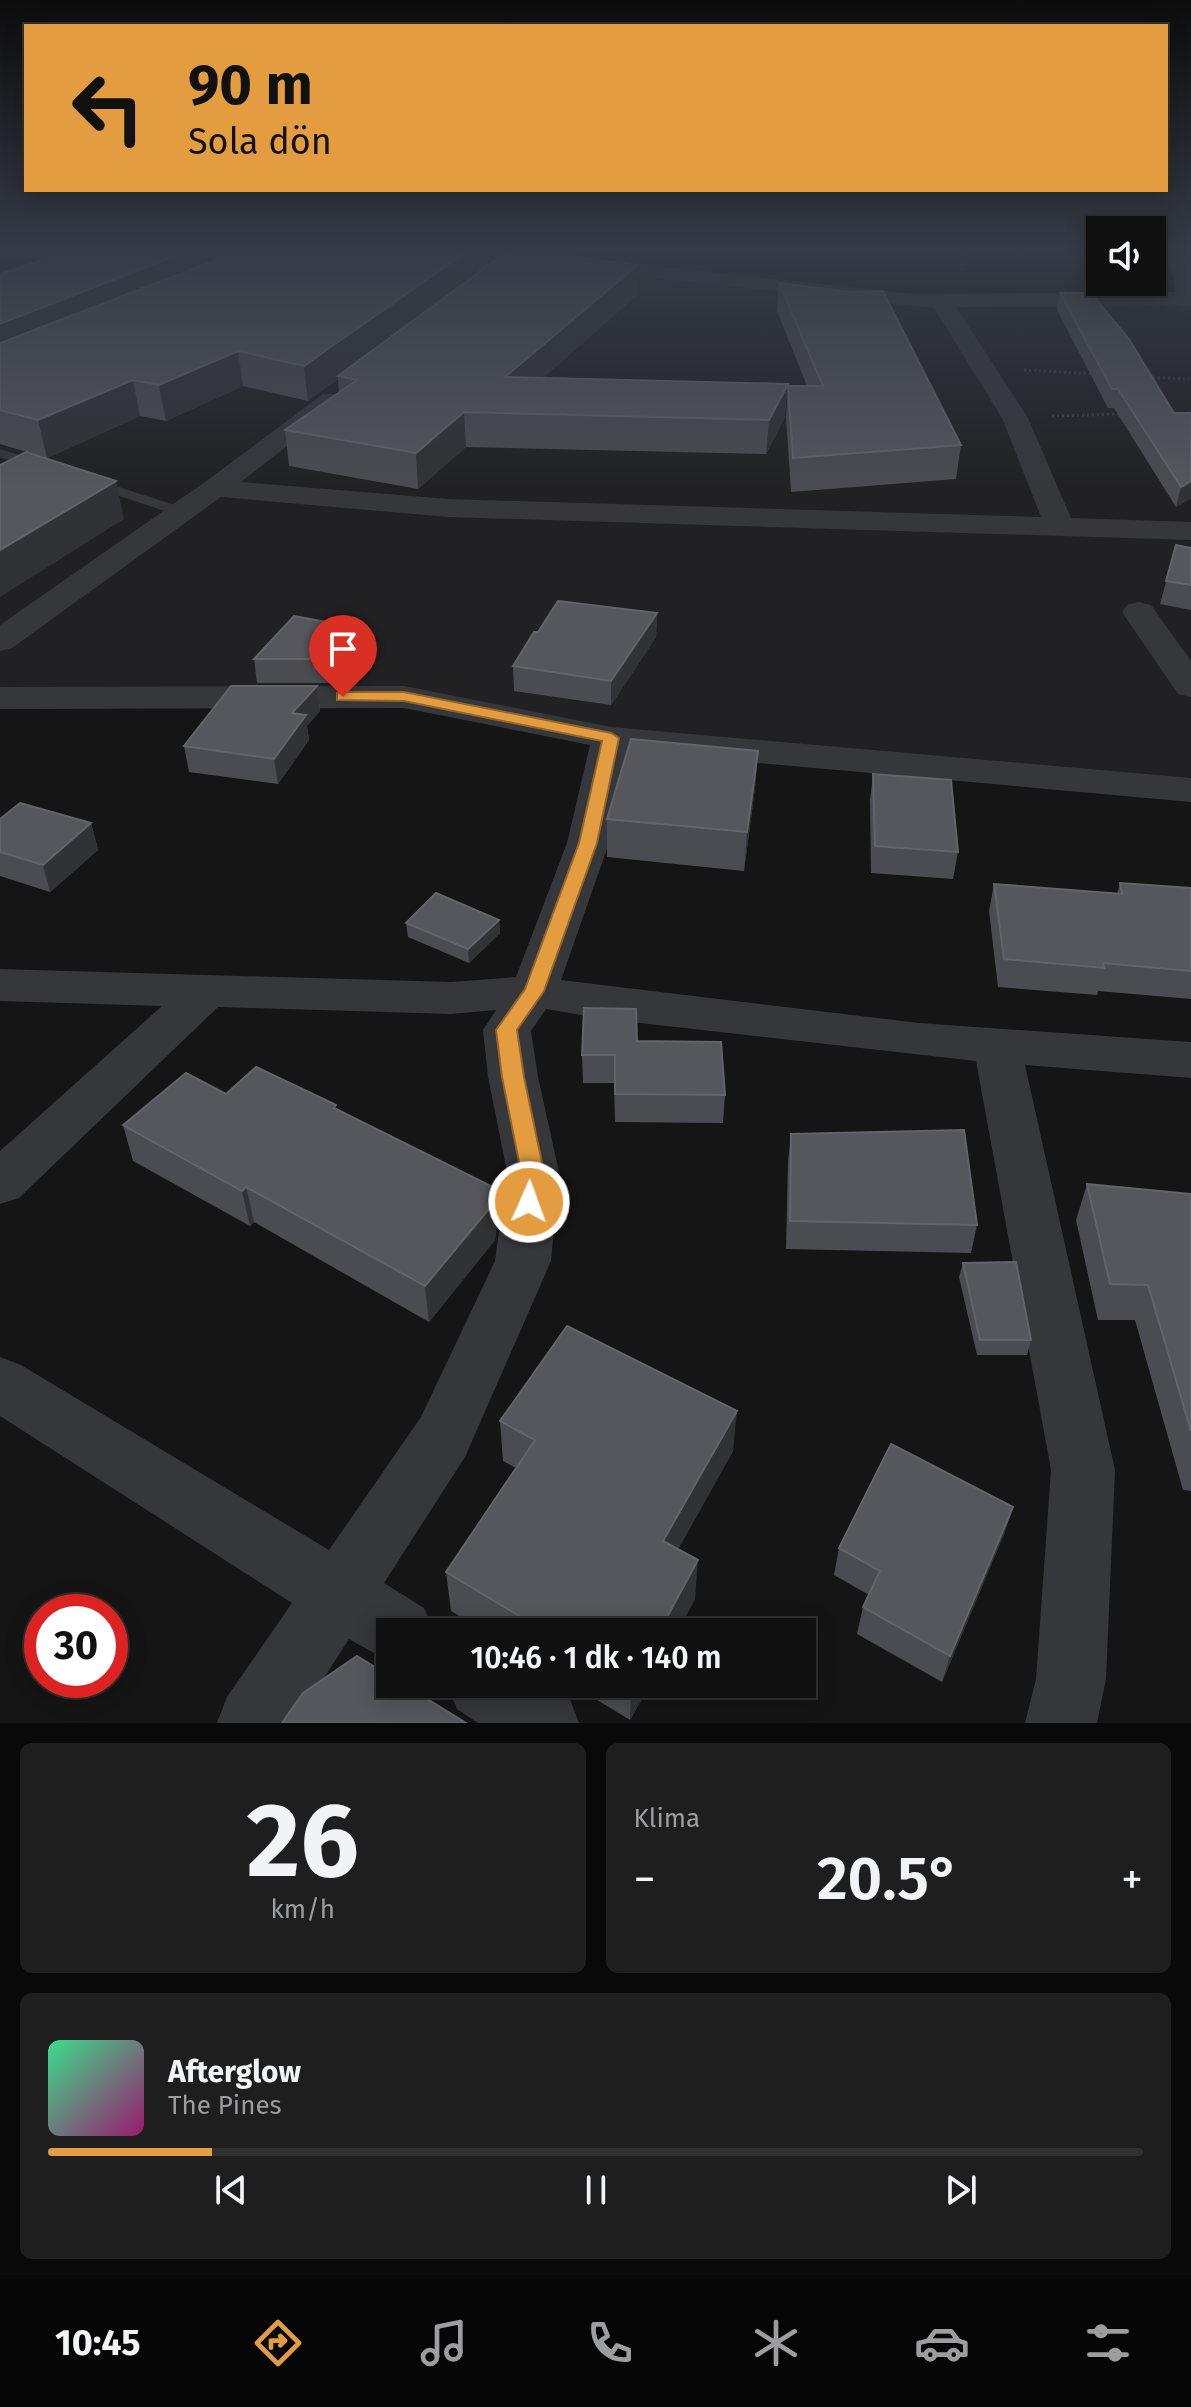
<!DOCTYPE html>
<html lang="tr">
<meta charset="utf-8">
<style>
:root{--surface:#101010;--page:#1e1e1e;--text:#f1f3f6;--muted:#9c9d9f;--line:#303030;--accent:#e39d40}
body{margin:0;font-family:"Fira Sans",sans-serif;background:var(--page);color:var(--text);height:100vh;display:flex;flex-direction:column;font-size:30px;white-space:nowrap}
*{box-sizing:border-box;margin:0}
p{font-size:26px;color:var(--muted)}
.icon{flex:none;width:44px;height:44px;fill:none;stroke:currentColor;stroke-width:2;stroke-linecap:round;stroke-linejoin:round}
.map{position:relative;height:1723px;overflow:hidden}
.details{display:flex;flex-direction:column;gap:20px;padding:20px;background:#090909;flex:1}
.details>*{flex:none}
.hud{position:absolute;left:24px;top:24px;width:1144px;height:168px;border-radius:0px;box-shadow:0 4px 20px #0003,0 0 0 2px var(--line);background:#e39d40;color:#111;overflow:hidden}
.fabs{position:absolute;left:1086px;top:216px;display:grid;gap:16px}
.fabs a{display:grid;place-items:center;width:80px;height:80px;border-radius:0px;background:var(--surface);box-shadow:0 4px 20px #0003,0 0 0 2px var(--line);font-size:40px}
.speed{position:absolute;left:24px;top:1594px;display:flex;gap:16px;font-size:40px;font-weight:700;text-align:center}
.speed>*{display:grid;place-content:center;width:104px;height:104px;border-radius:50%;background:var(--surface);box-shadow:0 4px 20px #0003,0 0 0 2px var(--line);line-height:1}
.speed .limit{border:12px solid #d22;background:#fff;color:#111}
.pin{position:absolute;display:grid;place-items:center;width:68px;height:68px;color:#fff;margin:-82px -34px;border-radius:50% 50% 50% 0;rotate:-45deg;box-shadow:0 0 8px #0007}
.pin .icon{rotate:45deg}
.me{position:absolute;width:88px;margin:-44px;rotate:2deg;stroke-linejoin:round;filter:drop-shadow(0 0 6px #0008)}
.turn{display:flex;align-items:center;gap:28px;height:168px;padding:0 32px;font-size:36px}
.turn .icon{width:104px;height:104px;stroke-width:2.5}
.turn b{display:block;font-size:56px;line-height:68px}
.big{font-size:60px;font-weight:600;line-height:1.1}
.details .tile{flex:1;display:flex;flex-direction:column;justify-content:center;gap:12px;min-width:0;padding:0 28px;border-radius:12px;background:var(--page)}
.details .dial{align-items:center;gap:0}
.dial b{font-size:104px;line-height:1}
.song{display:flex;align-items:center;gap:24px}
.cover{width:96px;height:96px;border-radius:12px;background:linear-gradient(135deg,hsl(150 70% 55%),hsl(320 70% 35%))}
.played{height:8px;border-radius:4px;background:linear-gradient(90deg,var(--accent) 15%,var(--line) 15%)}
.keys{display:flex;justify-content:space-around;direction:ltr}
.heat{display:flex;justify-content:space-between;align-items:center;font-size:44px;direction:ltr}
.details .tiles{flex:1;display:grid;gap:20px;grid-template-columns:1fr 1fr}
.tile:last-child{grid-column:span 2}
.trip{position:absolute;left:376px;top:1618px;width:440px;height:80px;border-radius:0px;background:var(--surface);box-shadow:0 4px 20px #0003,0 0 0 2px var(--line);font-weight:600;line-height:80px;text-align:center}
.tab-bar{display:flex;height:128px;justify-content:space-around;align-items:center;background:#060606;color:var(--muted)}
.tab-bar .icon{width:56px;height:56px}
.tab-bar .current{color:var(--accent)}
.tab-bar b{font-size:36px;color:var(--text)}
.map>svg:first-child{display:block}
</style>
<div class="map">
<svg width="1191" height="1723" viewBox="0 0 1191 1723">
<rect width="100%" height="100%" fill="#151516"/>
<path fill="#212123" d="M 0,250 L 451,250 L 940,300 L 1191,302 L 1191,790 L 611,738 L 404,697 L 0,702 Z"/>
<g fill="none" stroke-linecap="round" stroke-linejoin="round">
<g stroke="#3c3e42" stroke-width="3" stroke-dasharray="2 3" stroke-linecap="butt">
<path d="M 961,271 L 965,250"/>
<path d="M 1024,370 L 1094,374"/>
<path d="M 1148,377 L 1191,379"/>
<path d="M 1052,416 L 1122,414"/>
</g>
<g fill="#36373b" fill-rule="evenodd">
<path d="M 0,449 L 42,462 L 44,465 L 37,469 L 0,457 Z"/>
<path d="M 94,479 L 187,509 L 189,512 L 182,516 L 177,515 L 89,486 L 89,480 Z"/>
</g>
<g fill="#36373b" fill-rule="evenodd">
<path d="M 441,250 L 506,250 L 913,294 L 1176,292 L 1167,250 L 1187,250 L 1191,265 L 1191,306 L 956,307 L 1028,418 L 1071,518 L 1191,522 L 1191,540 L 448,517 L 221,497 L 12,648 L 0,651 L 0,625 L 205,482 L 323,394 L 341,394 L 345,399 L 341,404 L 241,482 L 448,499 L 1041,517 L 1002,418 L 934,308 L 451,256 Z"/>
<path d="M 1139,602 L 1151,605 L 1191,661 L 1191,697 L 1178,694 L 1122,612 L 1127,605 Z"/>
<path d="M 404,686 L 611,727 L 1191,778 L 1191,802 L 627,751 L 609,843 L 561,980 L 919,1023 L 1191,1042 L 1191,1078 L 1025,1065 L 1115,1470 L 1106,1679 L 1097,1723 L 1025,1723 L 1036,1679 L 1051,1470 L 976,1061 L 605,1019 L 546,1009 L 531,1031 L 538,1077 L 559,1172 L 551,1261 L 465,1457 L 384,1583 L 424,1608 L 435,1632 L 390,1632 L 390,1662 L 349,1639 L 295,1723 L 217,1723 L 227,1697 L 292,1603 L 0,1416 L 0,1357 L 21,1365 L 329,1550 L 421,1417 L 495,1261 L 507,1172 L 488,1077 L 483,1030 L 496,1010 L 451,1014 L 218,1007 L 19,1198 L 0,1204 L 0,1151 L 162,1006 L 0,1001 L 0,969 L 451,982 L 516,977 L 567,843 L 590,745 L 404,708 L 0,709 L 0,687 Z"/>
<path d="M 447,1684 L 547,1684 L 569,1697 L 579,1723 L 478,1723 L 457,1709 Z"/>
</g>
</g>
<g fill="#4b4c51">
<path d="M 198,250 L 201,266 L 239,256 L 254,250 L 486,250 L 487,266 L 637,295 L 543,378 L 785,417 L 766,454 L 466,447 L 418,489 L 289,466 L 285,430 L 339,392 L 338,379 L 308,401 L 243,386 L 166,421 L 140,416 L 47,458 L 0,444 L 0,274 Z"/>
<path d="M 779,283 L 961,445 L 956,479 L 791,492 L 786,417 L 788,386 L 807,386 L 777,311 Z"/>
<path d="M 1060,293 L 1191,498 L 1176,507 L 1114,408 L 1108,408 L 1057,310 Z"/>
<path d="M 1176,545 L 1191,548 L 1191,610 L 1160,604 Z"/>
<path d="M 657,613 L 656,637 L 611,705 L 514,691 L 513,666 L 538,632 Z"/>
<path d="M 369,630 L 372,654 L 345,683 L 257,683 L 254,659 Z"/>
<path d="M 317,686 L 320,711 L 307,726 L 309,740 L 278,784 L 189,772 L 184,746 Z"/>
<path d="M 758,751 L 755,788 L 744,871 L 607,857 L 607,819 Z"/>
<path d="M 873,774 L 958,852 L 953,879 L 871,873 L 870,800 Z"/>
<path d="M 0,819 L 91,823 L 98,850 L 50,892 L 0,876 Z"/>
<path d="M 1120,883 L 1191,888 L 1191,999 L 1098,991 L 1097,995 L 998,987 L 989,911 L 994,884 L 1117,894 Z"/>
<path d="M 499,920 L 500,933 L 469,963 L 408,937 L 406,923 Z"/>
<path d="M 637,1041 L 725,1095 L 723,1123 L 615,1122 L 614,1083 L 583,1083 L 582,1055 Z"/>
<path d="M 226,1094 L 337,1109 L 497,1224 L 495,1240 L 429,1322 L 254,1222 L 250,1226 L 133,1161 L 123,1125 Z"/>
<path d="M 791,1134 L 977,1225 L 971,1253 L 786,1249 L 788,1162 Z"/>
<path d="M 1087,1184 L 1191,1194 L 1191,1491 L 1183,1490 L 1135,1320 L 1098,1320 L 1076,1220 Z"/>
<path d="M 963,1263 L 1031,1340 L 1027,1355 L 977,1355 L 959,1277 Z"/>
<path d="M 500,1421 L 733,1451 L 678,1549 L 695,1599 L 677,1632 L 486,1632 L 451,1611 L 446,1572 L 516,1468 L 503,1461 Z"/>
<path d="M 1013,1507 L 1004,1534 L 942,1682 L 857,1634 L 863,1607 L 869,1595 L 834,1575 L 839,1548 Z"/>
<path d="M 571,1684 L 650,1684 L 630,1720 Z"/>
</g>
<g fill="#313235">
<path d="M 191,250 L 198,250 L 203,278 L 0,361 L 0,324 Z"/>
<path d="M 469,250 L 486,250 L 487,269 L 338,376 L 338,379 L 308,401 L 304,366 Z"/>
<path d="M 638,265 L 637,295 L 506,411 L 505,377 Z"/>
<path d="M 238,351 L 243,386 L 166,421 L 159,385 Z"/>
<path d="M 133,380 L 140,416 L 47,458 L 38,420 Z"/>
<path d="M 788,384 L 785,417 L 766,454 L 769,420 Z"/>
<path d="M 464,412 L 466,447 L 418,489 L 416,453 Z"/>
<path d="M 116,481 L 124,519 L 0,597 L 0,550 Z"/>
<path d="M 1191,481 L 1191,498 L 1176,507 L 1181,487 Z"/>
<path d="M 657,613 L 656,637 L 611,705 L 611,681 Z"/>
<path d="M 369,630 L 372,654 L 345,683 L 342,659 Z"/>
<path d="M 317,686 L 320,711 L 307,726 L 309,740 L 278,784 L 274,759 L 292,713 Z"/>
<path d="M 758,751 L 755,788 L 744,871 L 747,832 Z"/>
<path d="M 91,823 L 98,850 L 50,892 L 43,865 Z"/>
<path d="M 499,920 L 500,933 L 469,963 L 468,949 Z"/>
<path d="M 246,1187 L 254,1222 L 250,1226 L 242,1191 Z"/>
<path d="M 495,1188 L 497,1224 L 495,1240 L 429,1322 L 425,1286 Z"/>
<path d="M 737,1411 L 733,1451 L 661,1580 L 663,1541 Z"/>
<path d="M 1013,1507 L 1004,1534 L 942,1682 L 950,1656 Z"/>
<path d="M 698,1560 L 695,1599 L 677,1632 L 659,1632 Z"/>
<path d="M 631,1684 L 650,1684 L 630,1720 Z"/>
</g>
<g fill="#55575c" stroke="#62646a" stroke-width="2">
<path d="M 72,250 L 191,250 L 0,324 L 0,274 Z"/>
<path d="M 254,250 L 469,250 L 304,366 L 238,351 L 159,385 L 133,380 L 38,420 L 0,410 L 0,343 L 232,254 L 239,256 Z"/>
<path d="M 509,250 L 524,250 L 638,265 L 505,377 L 788,384 L 769,420 L 464,412 L 416,453 L 285,430 L 357,380 L 338,376 Z"/>
<path d="M 779,283 L 851,292 L 883,291 L 961,445 L 793,458 L 788,386 L 823,386 Z"/>
<path d="M 1060,293 L 1091,293 L 1129,339 L 1174,413 L 1191,413 L 1191,481 L 1181,487 L 1118,389 L 1112,389 Z"/>
<path d="M 26,452 L 116,481 L 0,550 L 0,465 Z"/>
<path d="M 1176,545 L 1191,548 L 1191,585 L 1166,581 Z"/>
<path d="M 558,601 L 657,613 L 611,681 L 513,666 L 534,632 L 538,632 Z"/>
<path d="M 294,616 L 369,630 L 342,659 L 254,659 Z"/>
<path d="M 231,686 L 317,686 L 292,713 L 306,715 L 274,759 L 184,746 Z"/>
<path d="M 631,739 L 758,751 L 747,832 L 607,819 Z"/>
<path d="M 873,774 L 951,780 L 958,852 L 875,846 Z"/>
<path d="M 20,803 L 91,823 L 43,865 L 0,852 L 0,819 Z"/>
<path d="M 1120,883 L 1191,888 L 1191,971 L 1103,963 L 1104,968 L 1004,959 L 994,884 L 1122,894 Z"/>
<path d="M 436,893 L 499,920 L 468,949 L 406,923 Z"/>
<path d="M 584,1008 L 636,1009 L 637,1041 L 721,1042 L 725,1095 L 615,1094 L 615,1055 L 582,1055 Z"/>
<path d="M 256,1067 L 336,1105 L 334,1108 L 495,1188 L 493,1204 L 425,1286 L 246,1187 L 242,1191 L 123,1125 L 186,1073 L 226,1094 Z"/>
<path d="M 964,1130 L 977,1225 L 790,1221 L 791,1134 Z"/>
<path d="M 1087,1184 L 1191,1194 L 1191,1431 L 1148,1285 L 1110,1284 Z"/>
<path d="M 1016,1262 L 1031,1340 L 980,1340 L 963,1263 Z"/>
<path d="M 567,1326 L 737,1411 L 663,1541 L 698,1560 L 659,1632 L 546,1632 L 446,1572 L 535,1440 L 500,1421 Z"/>
<path d="M 891,1444 L 1013,1507 L 950,1656 L 863,1607 L 880,1571 L 839,1548 Z"/>
<path d="M 357,1656 L 390,1676 L 390,1684 L 403,1684 L 466,1723 L 282,1723 L 303,1693 Z"/>
</g>
<linearGradient id="sky" x2="0" y2="1"><stop stop-color="#0c0c0c"/><stop offset="0.51" stop-color="#353b47"/><stop offset="1" stop-color="#353b47" stop-opacity="0"/></linearGradient>
<rect width="1191" height="491" fill="url(#sky)"/>
<path fill="#e39d40" stroke="#94662a" stroke-width="2" d="M 343,692 L 404,692 L 611,733 L 619,738 L 597,843 L 544,991 L 517,1030 L 524,1077 L 544,1172 L 538,1208 L 529,1211 L 521,1208 L 518,1202 L 521,1172 L 502,1077 L 496,1030 L 525,989 L 579,843 L 602,741 L 404,701 L 337,700 L 337,693 Z"/>
</svg>
<div class="fabs">
<a><svg class="icon" aria-label="sound" viewBox="0 0 24 24"><path d="M4 9h4l5-4v14l-5-4H4zM17 9q2 3 0 6"/></svg></a>
</div>
<div class="speed"><div class="limit">30</div></div>
<div class="pin" style="left:343px;top:697px;background:#d93025"><svg class="icon" aria-label="arrive" viewBox="0 0 24 24"><path d="M6 21V4h12l-3 4 3 4H6"/></svg></div>
<svg class="me" style="left:529px;top:1202px" viewBox="-20 -20 40 40"><circle r="17" fill="#e39d40" stroke="#fff" stroke-width="3"/><path d="M0-11L8 9 0 5-8 9z" fill="#fff"/></svg>
<div class="trip">10:46 · 1 dk · 140 m</div>
<div class="hud">
<div class="turn"><svg class="icon" aria-label="left" viewBox="0 0 24 24"><path d="M17 20v-9H6M10 6l-5 5 5 5"/></svg><div><b>90 m</b>Sola dön</div></div>
</div>
</div>
<section class="details">
<div class="tiles">
<div class="tile dial"><b>26</b><p>km/h</p></div>
<div class="tile"><p>Klima</p>
<div class="heat"><a>−</a><b class="big">20.5°</b><a>+</a></div>
</div>
<div class="tile">
<div class="song"><i class="cover"></i><div><b>Afterglow</b><p>The Pines</p></div></div>
<div class="played"></div>
<div class="keys"><svg class="icon" aria-label="previous" viewBox="0 0 24 24"><path d="M18 5L8 12l10 7zM5 5v14"/></svg><svg class="icon" aria-label="pause" viewBox="0 0 24 24"><path d="M8 5v14M16 5v14"/></svg><svg class="icon" aria-label="next" viewBox="0 0 24 24"><path d="M6 5l10 7-10 7zM19 5v14"/></svg></div>
</div>
</div>
</section>
<nav class="tab-bar">
<b>10:45</b>
<svg class="icon current" aria-label="directions" viewBox="0 0 24 24"><path d="M12 3l9 9-9 9-9-9zM9 14v-3h6M13 9l2 2-2 2"/></svg>
<svg class="icon" aria-label="music" viewBox="0 0 24 24"><path d="M9 18V5l10-2v13"/><circle cx="6" cy="18" r="3"/><circle cx="16" cy="16" r="3"/></svg>
<svg class="icon" aria-label="phone" viewBox="0 0 24 24"><path d="M5 4h4l2 5-3 2q2 4 5 5l2-3 5 2v4C11 20 4 13 5 4z"/></svg>
<svg class="icon" aria-label="climate" viewBox="0 0 24 24"><path d="M12 3v18M4 7l16 10M4 17L20 7"/></svg>
<svg class="icon" aria-label="car" viewBox="0 0 24 24"><path d="M5 17H2v-5l4-1 3-4h7l3 4 3 1v5h-3M9 17h6M6 11h13"/><circle cx="7" cy="17" r="2"/><circle cx="17" cy="17" r="2"/></svg>
<svg class="icon" aria-label="filters" viewBox="0 0 24 24"><path d="M4 7h16M4 17h16"/><circle cx="9" cy="7" r="2"/><circle cx="15" cy="17" r="2"/></svg>
</nav>
